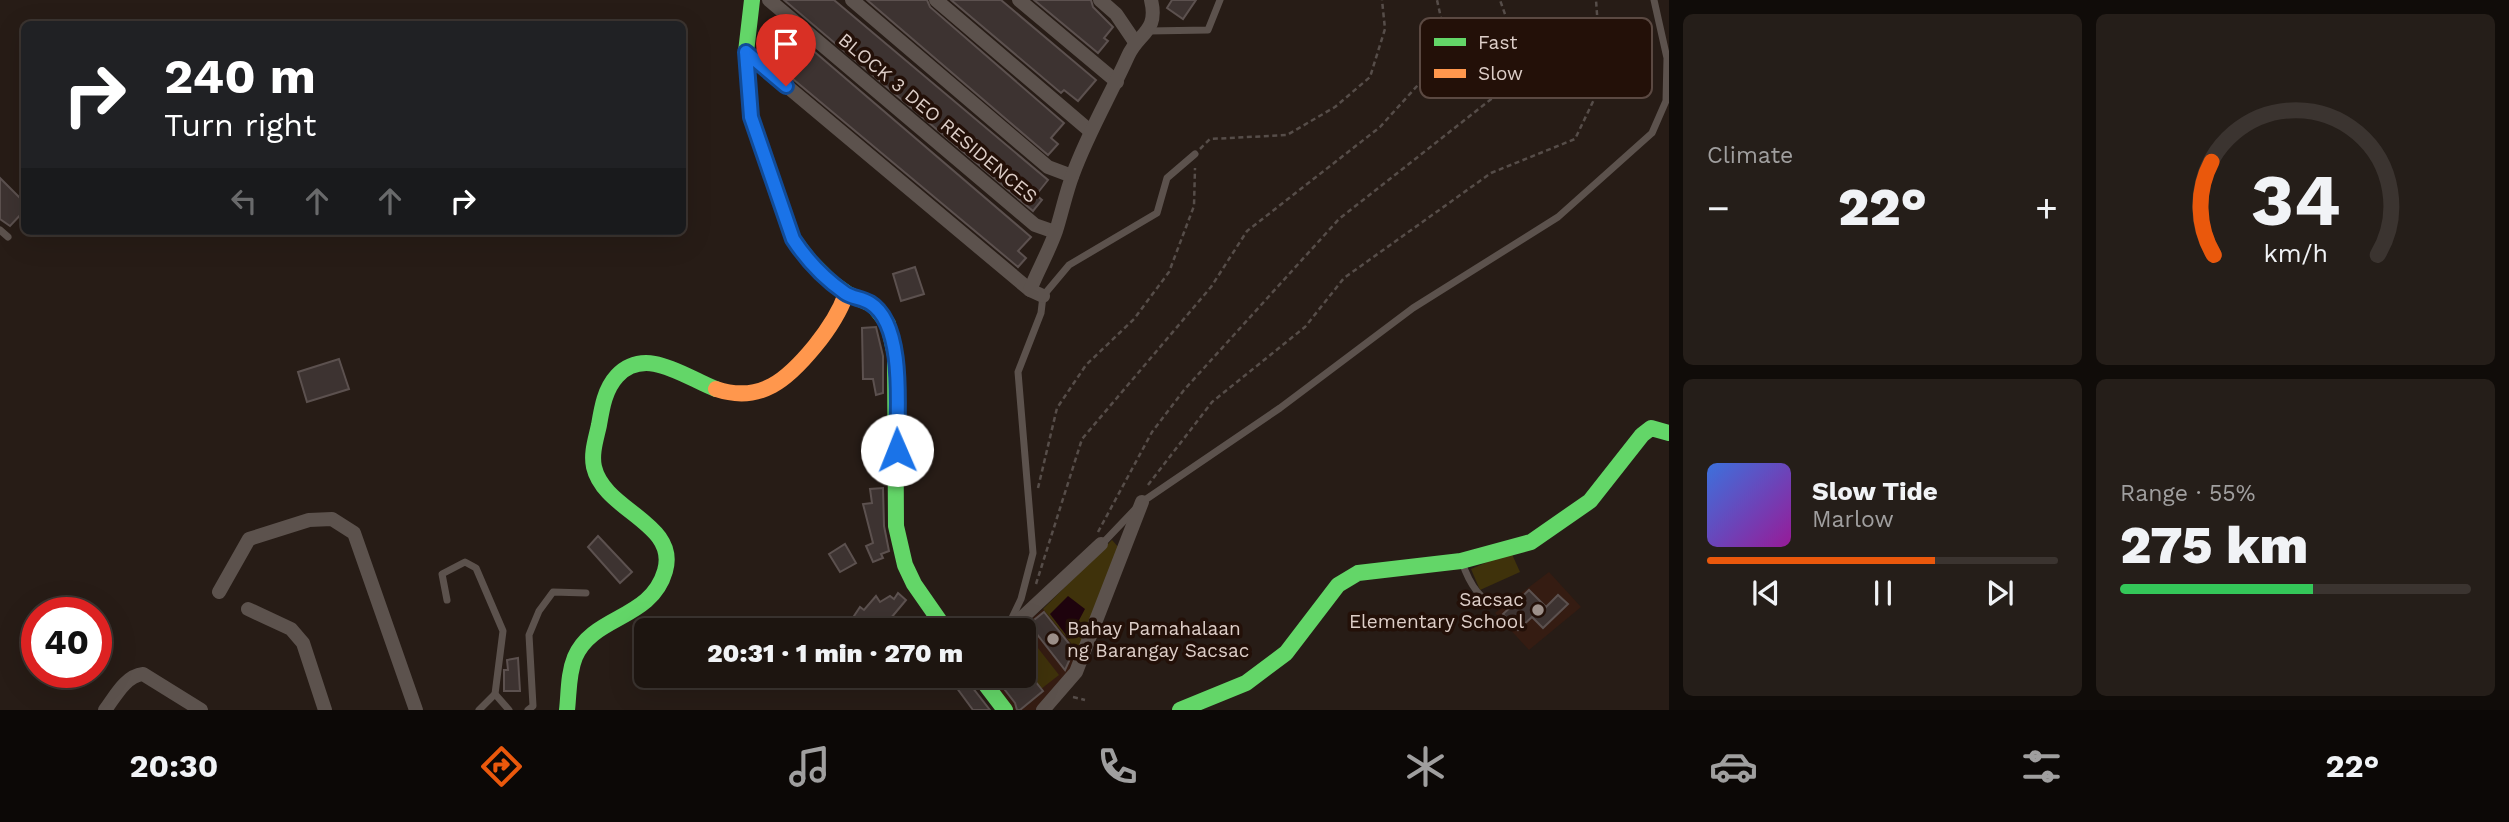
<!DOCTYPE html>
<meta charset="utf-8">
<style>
:root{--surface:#1d1510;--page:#251e19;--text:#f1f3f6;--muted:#a09f9f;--line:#3b3430;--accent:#ea580c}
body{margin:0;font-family:"Work Sans",sans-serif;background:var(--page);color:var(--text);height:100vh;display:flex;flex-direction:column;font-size:26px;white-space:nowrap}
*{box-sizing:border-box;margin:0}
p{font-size:23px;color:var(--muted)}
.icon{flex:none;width:38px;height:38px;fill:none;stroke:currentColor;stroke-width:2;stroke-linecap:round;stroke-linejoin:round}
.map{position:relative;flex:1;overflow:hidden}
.side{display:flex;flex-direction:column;gap:14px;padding:14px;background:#100c09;width:840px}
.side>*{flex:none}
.hud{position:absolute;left:21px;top:21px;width:665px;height:214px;border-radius:10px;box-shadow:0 7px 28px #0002,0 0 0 2px var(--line);background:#202124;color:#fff;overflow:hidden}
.speed{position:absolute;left:21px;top:597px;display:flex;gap:14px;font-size:35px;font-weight:700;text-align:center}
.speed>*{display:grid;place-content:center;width:91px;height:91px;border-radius:50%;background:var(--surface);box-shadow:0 7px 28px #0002,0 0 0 2px var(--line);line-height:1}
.speed .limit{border:10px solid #d22;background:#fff;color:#111}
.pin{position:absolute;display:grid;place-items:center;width:60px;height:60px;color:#fff;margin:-72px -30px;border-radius:50% 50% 50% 0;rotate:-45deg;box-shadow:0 0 7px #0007}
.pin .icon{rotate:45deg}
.me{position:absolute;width:77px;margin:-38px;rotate:359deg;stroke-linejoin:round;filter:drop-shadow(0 0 5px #0008)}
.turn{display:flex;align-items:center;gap:24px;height:147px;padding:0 28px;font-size:32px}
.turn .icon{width:91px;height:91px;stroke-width:2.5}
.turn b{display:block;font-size:49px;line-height:60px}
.lanes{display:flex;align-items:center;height:66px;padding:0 28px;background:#0003;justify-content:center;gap:35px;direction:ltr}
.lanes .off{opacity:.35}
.big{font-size:52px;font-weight:800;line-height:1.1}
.side .widget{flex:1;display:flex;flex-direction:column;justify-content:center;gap:10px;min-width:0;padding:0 24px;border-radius:10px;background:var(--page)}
.side .dial{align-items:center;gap:0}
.dial svg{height:182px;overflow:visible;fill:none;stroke:var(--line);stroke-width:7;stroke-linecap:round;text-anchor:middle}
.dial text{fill:var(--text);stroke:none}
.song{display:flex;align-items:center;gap:21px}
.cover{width:84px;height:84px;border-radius:10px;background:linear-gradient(135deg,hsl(220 70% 55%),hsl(300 70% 35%))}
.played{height:7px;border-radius:4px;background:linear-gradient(90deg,var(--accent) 65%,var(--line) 65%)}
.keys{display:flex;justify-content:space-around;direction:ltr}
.heat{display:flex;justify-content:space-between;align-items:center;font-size:38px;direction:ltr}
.charge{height:10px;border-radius:5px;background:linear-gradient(90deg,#34c759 55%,var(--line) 0)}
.side .tiles{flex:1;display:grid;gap:14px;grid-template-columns:repeat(2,1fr)}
.trip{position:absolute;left:634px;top:618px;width:402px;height:70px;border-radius:10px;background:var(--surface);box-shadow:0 7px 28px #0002,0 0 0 2px var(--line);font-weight:800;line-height:70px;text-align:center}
.tabs{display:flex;height:112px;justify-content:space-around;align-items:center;background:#0c0806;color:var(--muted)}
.tabs .icon{width:49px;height:49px}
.tabs .on{color:var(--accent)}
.tabs b{font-size:32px;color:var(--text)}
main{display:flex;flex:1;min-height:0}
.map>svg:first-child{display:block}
</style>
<main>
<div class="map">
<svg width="1669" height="710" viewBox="0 0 1669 710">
<rect width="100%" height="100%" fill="#271c16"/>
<g fill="#351c12">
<path d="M 1549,572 L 1581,607 L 1529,650 L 1495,613 Z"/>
<path d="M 1043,609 L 1079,653 L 1068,679 L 1037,710 L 1011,710 L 984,676 L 1024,676 L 1024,630 L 1019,630 Z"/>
</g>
<g fill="#3f320b">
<path d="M 1112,540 L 1119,548 L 1079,653 L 1043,609 Z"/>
<path d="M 1511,552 L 1520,572 L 1480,590 L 1471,569 Z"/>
<path d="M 1027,634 L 1059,675 L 1041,689 L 1024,666 L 1024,637 Z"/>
</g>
<path fill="#1e030d" d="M 1068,596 L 1085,609 L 1069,639 L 1050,614 Z"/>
<g fill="#3d3331" stroke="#5c514f" stroke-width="2">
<path d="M 784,0 L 834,0 L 1048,180 L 1036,195 L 1042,200 L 1033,211 Z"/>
<path d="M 867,0 L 927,0 L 930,7 L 1064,123 L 1051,138 L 1058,144 L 1048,155 Z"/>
<path d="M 951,0 L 1001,0 L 1096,80 L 1078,101 L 1064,90 L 1061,93 Z"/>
<path d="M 1034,0 L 1091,0 L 1093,7 L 1113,27 L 1104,38 L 1108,41 L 1098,53 Z"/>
<path d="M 1172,0 L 1196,0 L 1183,19 L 1167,8 Z"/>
<path d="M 775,18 L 1031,237 L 1018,251 L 1026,258 L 1018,267 L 763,54 L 774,41 L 763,32 Z"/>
<path d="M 0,178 L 24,202 L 24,211 L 10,226 L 0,219 Z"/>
<path d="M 915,267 L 924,294 L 901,301 L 893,274 Z"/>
<path d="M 876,327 L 883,356 L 883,393 L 876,395 L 873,379 L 863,379 L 862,328 Z"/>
<path d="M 339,359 L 349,389 L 307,402 L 298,372 Z"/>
<path d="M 883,488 L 884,526 L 889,551 L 881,554 L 883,558 L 873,562 L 866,546 L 873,543 L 863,504 L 872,503 L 870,489 Z"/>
<path d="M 598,536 L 632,572 L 620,583 L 588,547 Z"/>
<path d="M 845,544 L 856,563 L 840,572 L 829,554 Z"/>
<path d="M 1529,590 L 1546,607 L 1558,595 L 1568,604 L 1543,628 L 1532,617 L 1518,630 L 1503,614 Z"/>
<path d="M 898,593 L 906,600 L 886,624 L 880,619 L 873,630 L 855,630 L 848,625 L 860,607 L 864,610 L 876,596 L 880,602 L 890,596 L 894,599 Z"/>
<path d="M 1044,612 L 1074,650 L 1065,670 L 1029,624 Z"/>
<path d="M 518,658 L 520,691 L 504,691 L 504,670 L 508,670 L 507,660 Z"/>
<path d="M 948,676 L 967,676 L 969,683 L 990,710 L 973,710 Z"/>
<path d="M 994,676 L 1031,676 L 1043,691 L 1020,710 L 1017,710 L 1015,703 Z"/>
</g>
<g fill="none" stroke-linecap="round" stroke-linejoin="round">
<g stroke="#564d49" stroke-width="2.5" stroke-dasharray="5 3.5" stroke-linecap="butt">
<path d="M 1200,149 L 1210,139 L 1287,135 L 1335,107 L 1370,77 L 1385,29 L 1382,0"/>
<path d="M 1148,485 L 1212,402 L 1305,327 L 1344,278 L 1491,173 L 1575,139 L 1602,83 L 1596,0"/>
<path d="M 1038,488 L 1057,408 L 1086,365 L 1134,319 L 1169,272 L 1194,206 L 1195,168"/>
<path d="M 1098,532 L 1152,432 L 1184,390 L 1339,219 L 1504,89 L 1520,57 L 1500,0"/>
<path d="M 1036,584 L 1082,439 L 1211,287 L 1247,231 L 1380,127 L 1436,65 L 1441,18 L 1437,0"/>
<path d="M 1073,697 L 1085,700"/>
</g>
<g stroke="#5c524d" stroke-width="7">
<path d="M 1149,31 L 1208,30 L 1220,0"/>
<path d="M 0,230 L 8,237"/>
<path d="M 1102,544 L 1142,502 L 1280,408 L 1413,308 L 1558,217 L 1652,133 L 1666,101 L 1667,58 L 1654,0"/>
<path d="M 1462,562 C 1468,580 1482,609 1505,604"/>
<path d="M 447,600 L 442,574 L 465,562 L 476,568 L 503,631 L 495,694 L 509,710"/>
<path d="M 1010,622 L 1021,599 L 1033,553 L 1018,372 L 1041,313 L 1043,296 L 1069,265 L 1157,213 L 1167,178 L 1195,154"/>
<path d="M 479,710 L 495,694"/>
<path d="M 528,710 L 533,706 L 529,635 L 539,611 L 553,592 L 586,593"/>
</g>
<g stroke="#5c524d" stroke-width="14">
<path d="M 769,0 L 1035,225 L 1055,232"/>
<path d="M 852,0 L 1048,167 L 1072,176"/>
<path d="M 936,0 L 1090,131"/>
<path d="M 1019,0 L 1117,82"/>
<path d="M 1100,0 L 1116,14 L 1135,42"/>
<path d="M 746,52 L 1030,290"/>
<path d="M 1043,296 L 1030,290 C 1038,270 1049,251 1056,231 C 1062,212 1066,192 1073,174 C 1088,133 1110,96 1128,56 C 1138,33 1159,32 1151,0"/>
<path d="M 219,592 L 249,539 L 309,520 L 332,519 L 354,533 L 416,710"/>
<path d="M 248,609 L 291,629 L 303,643 L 325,710"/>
<path d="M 1009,630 L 1101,544"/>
<path d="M 105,710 C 115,697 125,676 143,674 L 201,710"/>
<path d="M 1043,710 L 1076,672 L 1142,502"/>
</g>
<g stroke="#63d668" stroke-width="16">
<path d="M 752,0 L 746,52 L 751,117 L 793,239 L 810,261 L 831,282 L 848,294 L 873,305 L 888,324 L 895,355 L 896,526 L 905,565 L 914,584 L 946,630"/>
<path d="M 979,676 L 1005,710"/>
<path d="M 567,710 C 569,693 568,674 575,657 C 593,615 651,620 665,571 C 679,523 604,511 594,467 C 591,453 596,439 599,425 C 602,407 605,389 617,376 C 646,345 686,378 716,389"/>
<path d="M 1180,710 L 1246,683 L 1286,653 L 1338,585 L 1358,573 L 1461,561 L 1531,542 L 1590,501 L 1642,435 L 1651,428 L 1669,433"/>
</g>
<path stroke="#ff974d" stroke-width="16" d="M 716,389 C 761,404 788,379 815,346 C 828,330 839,314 846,294"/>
</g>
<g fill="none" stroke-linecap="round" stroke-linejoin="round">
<g stroke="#114b97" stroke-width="18">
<path id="route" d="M 786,86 L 746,52 L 751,117 L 793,239 C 806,259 825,279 845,293 C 852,298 862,298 870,303 C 906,325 897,412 897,450"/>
</g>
<use href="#route" stroke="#1a73e8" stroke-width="12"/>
</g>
<g fill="#9d908a" stroke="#231008" stroke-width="2.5">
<circle cx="1538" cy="610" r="7"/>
<circle cx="1053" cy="639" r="7"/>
</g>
<g text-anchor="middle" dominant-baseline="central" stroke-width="7" stroke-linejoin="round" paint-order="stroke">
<g font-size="19" fill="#ddcec8" stroke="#231008">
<text transform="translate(938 118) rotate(40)">BLOCK 3 DEO RESIDENCES</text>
</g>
<g font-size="19" fill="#ddcec8" stroke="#231008" text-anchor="end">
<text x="1524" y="599">Sacsac<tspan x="1524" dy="22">Elementary School</tspan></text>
<text x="1067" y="628" text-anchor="start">Bahay Pamahalaan<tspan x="1067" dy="22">ng Barangay Sacsac</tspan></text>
</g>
</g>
<rect x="1420" y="18" width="232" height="80" rx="10" fill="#231008" stroke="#5b4942" stroke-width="2"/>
<rect x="1434" y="38" width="32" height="8" fill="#63d668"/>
<rect x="1434" y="69" width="32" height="9" fill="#ff974d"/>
<g font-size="19" fill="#ddcec8">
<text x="1478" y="49">Fast</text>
<text x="1478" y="80">Slow</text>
</g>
</svg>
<div class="speed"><div class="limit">40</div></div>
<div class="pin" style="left:786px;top:86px;background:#d93025"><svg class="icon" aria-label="arrive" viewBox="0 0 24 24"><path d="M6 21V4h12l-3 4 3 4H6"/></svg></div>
<svg class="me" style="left:897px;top:450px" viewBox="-20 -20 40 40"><circle r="19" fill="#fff"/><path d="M0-13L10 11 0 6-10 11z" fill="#1a73e8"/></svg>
<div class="trip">20:31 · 1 min · 270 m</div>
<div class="hud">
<div class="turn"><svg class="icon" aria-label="right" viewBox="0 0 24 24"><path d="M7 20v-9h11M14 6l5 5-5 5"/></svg><div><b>240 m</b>Turn right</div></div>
<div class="lanes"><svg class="icon off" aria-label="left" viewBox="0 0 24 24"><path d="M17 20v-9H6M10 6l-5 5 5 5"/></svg><svg class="icon off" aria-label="ahead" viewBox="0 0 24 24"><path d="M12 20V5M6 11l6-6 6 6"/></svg><svg class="icon off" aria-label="ahead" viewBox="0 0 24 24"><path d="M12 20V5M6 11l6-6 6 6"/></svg><svg class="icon" aria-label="right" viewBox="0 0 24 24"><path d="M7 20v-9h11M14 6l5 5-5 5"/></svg></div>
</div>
</div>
<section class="side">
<div class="tiles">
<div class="widget"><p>Climate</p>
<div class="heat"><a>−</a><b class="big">22°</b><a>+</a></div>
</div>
<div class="widget dial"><svg viewBox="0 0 100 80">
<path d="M14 69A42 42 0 1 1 86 69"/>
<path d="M14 69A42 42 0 0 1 13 28" stroke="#ea580c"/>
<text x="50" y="56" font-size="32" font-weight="700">34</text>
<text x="50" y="72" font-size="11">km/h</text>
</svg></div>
<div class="widget">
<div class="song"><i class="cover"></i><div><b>Slow Tide</b><p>Marlow</p></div></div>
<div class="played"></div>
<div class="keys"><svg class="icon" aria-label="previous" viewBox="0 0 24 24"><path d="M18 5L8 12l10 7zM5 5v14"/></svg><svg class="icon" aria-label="pause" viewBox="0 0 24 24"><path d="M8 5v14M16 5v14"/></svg><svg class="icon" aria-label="next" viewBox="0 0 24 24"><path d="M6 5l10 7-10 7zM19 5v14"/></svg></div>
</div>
<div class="widget"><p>Range · 55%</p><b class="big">275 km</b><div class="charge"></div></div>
</div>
</section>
</main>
<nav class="tabs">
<b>20:30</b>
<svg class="icon on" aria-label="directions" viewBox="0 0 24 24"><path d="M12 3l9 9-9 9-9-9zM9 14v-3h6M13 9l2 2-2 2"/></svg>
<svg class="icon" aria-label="music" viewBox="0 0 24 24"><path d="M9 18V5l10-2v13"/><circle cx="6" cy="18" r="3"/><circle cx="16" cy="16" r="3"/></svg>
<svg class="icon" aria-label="phone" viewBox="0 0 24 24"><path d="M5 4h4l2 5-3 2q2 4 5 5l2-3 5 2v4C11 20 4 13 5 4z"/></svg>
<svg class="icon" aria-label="climate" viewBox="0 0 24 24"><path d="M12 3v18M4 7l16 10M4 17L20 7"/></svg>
<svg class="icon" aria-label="car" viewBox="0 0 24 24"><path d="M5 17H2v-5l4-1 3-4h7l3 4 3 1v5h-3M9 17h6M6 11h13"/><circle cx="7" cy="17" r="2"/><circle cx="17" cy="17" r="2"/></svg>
<svg class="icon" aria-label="filters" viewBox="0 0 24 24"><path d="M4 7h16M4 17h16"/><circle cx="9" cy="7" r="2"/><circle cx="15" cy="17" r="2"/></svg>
<b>22°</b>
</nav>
